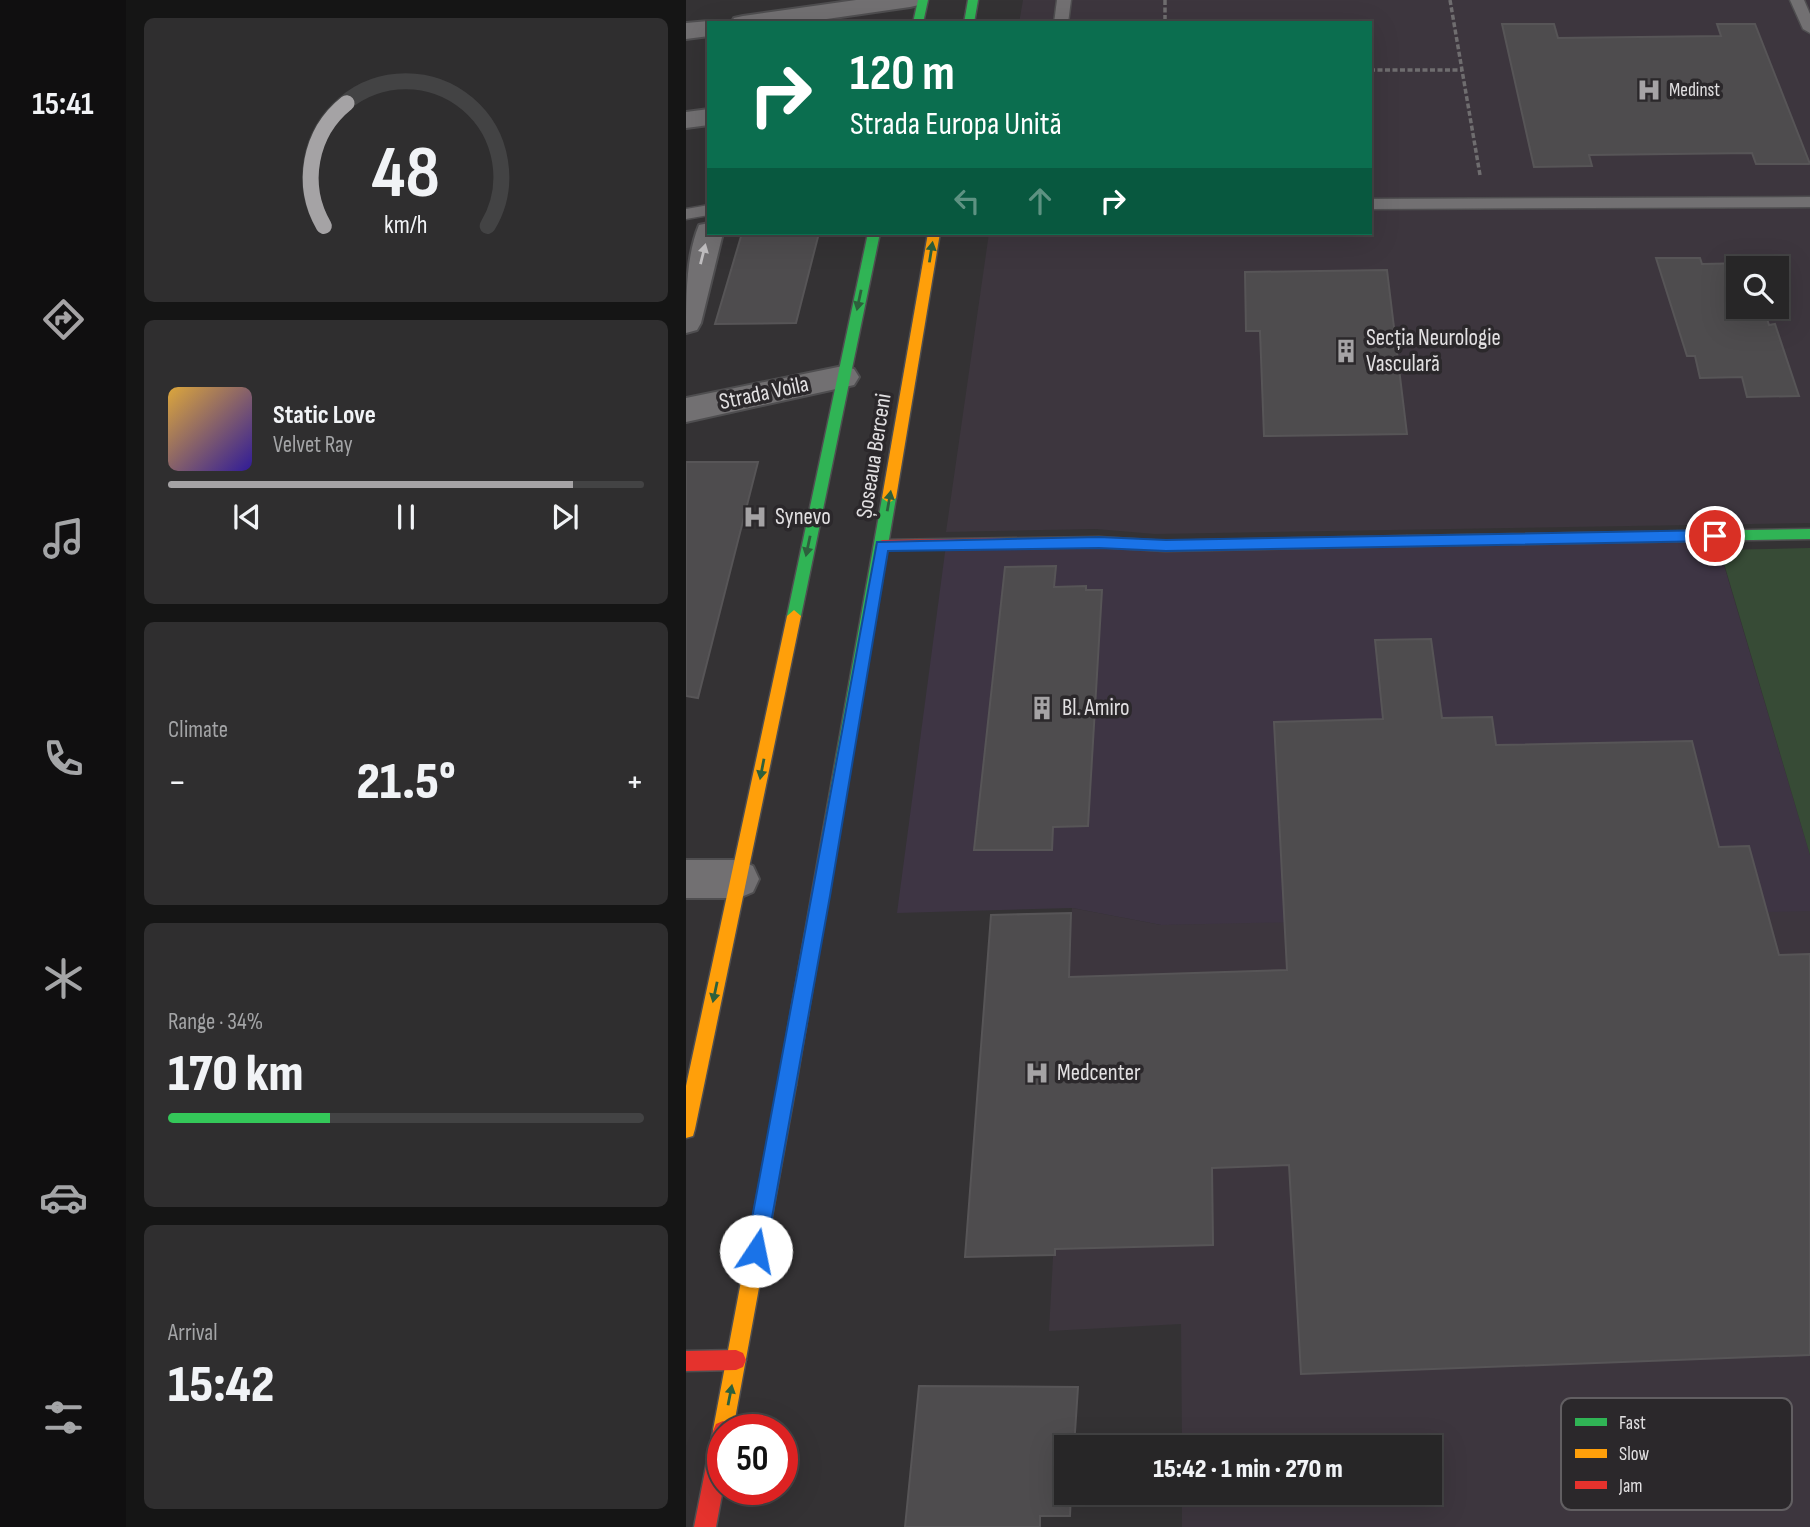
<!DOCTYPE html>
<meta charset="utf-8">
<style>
:root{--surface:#272627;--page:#2f2e2f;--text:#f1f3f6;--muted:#a4a5a7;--line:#434344;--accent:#a5a3a5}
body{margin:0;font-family:"Sofia Sans Condensed",sans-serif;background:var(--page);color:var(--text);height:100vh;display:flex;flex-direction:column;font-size:26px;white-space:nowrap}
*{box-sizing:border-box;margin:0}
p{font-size:23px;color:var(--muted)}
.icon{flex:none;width:38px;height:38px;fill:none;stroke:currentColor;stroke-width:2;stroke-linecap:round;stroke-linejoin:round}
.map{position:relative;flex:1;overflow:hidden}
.side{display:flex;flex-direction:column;gap:18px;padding:18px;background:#151515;width:560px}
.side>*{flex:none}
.top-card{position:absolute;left:21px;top:21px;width:665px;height:214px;border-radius:0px;box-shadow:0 7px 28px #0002,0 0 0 2px var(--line);background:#0b6e4f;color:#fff;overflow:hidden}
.fabs{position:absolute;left:1040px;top:256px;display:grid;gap:14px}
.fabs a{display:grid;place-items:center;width:63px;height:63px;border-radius:0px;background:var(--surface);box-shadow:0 7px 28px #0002,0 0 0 2px var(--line);font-size:35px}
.speed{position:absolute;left:21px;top:1414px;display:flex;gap:14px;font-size:35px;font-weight:700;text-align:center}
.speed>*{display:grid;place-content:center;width:91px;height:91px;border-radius:50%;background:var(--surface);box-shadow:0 7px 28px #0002,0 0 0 2px var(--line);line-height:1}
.speed .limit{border:10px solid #d22;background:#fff;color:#111}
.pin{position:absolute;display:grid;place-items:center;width:60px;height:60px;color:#fff;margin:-30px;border:4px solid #fff;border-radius:50%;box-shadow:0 2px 7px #0007}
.me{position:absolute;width:77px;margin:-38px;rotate:11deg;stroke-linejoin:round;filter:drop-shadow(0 0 5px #0008)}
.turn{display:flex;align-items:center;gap:24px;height:147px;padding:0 28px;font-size:32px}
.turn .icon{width:91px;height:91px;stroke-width:2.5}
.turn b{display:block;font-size:49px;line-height:60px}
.lanes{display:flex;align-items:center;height:66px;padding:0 28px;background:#0003;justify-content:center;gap:35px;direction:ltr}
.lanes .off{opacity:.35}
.big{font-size:52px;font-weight:800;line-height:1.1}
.side .tile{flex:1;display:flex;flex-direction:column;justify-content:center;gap:10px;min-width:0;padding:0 24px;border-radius:10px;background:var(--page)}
.side .dial{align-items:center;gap:0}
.dial svg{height:182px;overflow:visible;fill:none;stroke:var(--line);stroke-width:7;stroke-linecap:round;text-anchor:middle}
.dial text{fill:var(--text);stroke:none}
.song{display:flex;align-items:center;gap:21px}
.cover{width:84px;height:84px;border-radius:10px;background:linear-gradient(135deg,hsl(40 70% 55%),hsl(250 70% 35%))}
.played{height:7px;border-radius:4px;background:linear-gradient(90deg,var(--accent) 85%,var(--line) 85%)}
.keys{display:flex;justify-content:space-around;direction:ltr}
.heat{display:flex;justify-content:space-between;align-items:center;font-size:38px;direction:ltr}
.charge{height:10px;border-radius:5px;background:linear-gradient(90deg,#34c759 34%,var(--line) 0)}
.trip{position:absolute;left:368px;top:1435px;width:388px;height:70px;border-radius:0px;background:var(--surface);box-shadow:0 7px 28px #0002,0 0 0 2px var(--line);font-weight:800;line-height:70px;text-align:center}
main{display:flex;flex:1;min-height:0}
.tabs{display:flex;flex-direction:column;width:126px;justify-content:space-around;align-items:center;background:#100f10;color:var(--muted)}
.tabs .icon{width:49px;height:49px}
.tabs .current{color:var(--accent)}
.tabs b{font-size:32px;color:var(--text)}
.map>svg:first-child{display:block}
</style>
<main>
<nav class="tabs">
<b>15:41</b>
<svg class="icon current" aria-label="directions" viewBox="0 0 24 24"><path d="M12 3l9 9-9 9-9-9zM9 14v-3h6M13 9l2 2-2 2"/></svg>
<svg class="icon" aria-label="music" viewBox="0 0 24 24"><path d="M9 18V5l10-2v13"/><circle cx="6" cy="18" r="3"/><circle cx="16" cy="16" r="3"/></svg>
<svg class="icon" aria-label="phone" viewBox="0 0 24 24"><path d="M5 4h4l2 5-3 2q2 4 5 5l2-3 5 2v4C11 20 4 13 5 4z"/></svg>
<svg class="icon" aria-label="climate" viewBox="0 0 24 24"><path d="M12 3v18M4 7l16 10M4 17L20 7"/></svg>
<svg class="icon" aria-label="car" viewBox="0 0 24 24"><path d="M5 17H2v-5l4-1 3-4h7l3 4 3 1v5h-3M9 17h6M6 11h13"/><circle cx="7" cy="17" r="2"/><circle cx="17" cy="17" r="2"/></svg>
<svg class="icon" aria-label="filters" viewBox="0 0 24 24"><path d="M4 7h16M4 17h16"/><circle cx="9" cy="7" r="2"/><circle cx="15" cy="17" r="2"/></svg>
</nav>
<section class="side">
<div class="tile dial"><svg viewBox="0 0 100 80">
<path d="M14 69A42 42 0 1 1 86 69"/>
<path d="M14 69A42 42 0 0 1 24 15" stroke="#a5a3a5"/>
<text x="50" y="56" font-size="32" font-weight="700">48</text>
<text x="50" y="72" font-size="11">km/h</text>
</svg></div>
<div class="tile">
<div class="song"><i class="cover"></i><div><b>Static Love</b><p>Velvet Ray</p></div></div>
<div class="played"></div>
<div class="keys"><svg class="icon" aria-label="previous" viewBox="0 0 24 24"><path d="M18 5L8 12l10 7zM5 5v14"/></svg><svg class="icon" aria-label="pause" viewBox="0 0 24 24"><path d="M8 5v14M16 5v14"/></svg><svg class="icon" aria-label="next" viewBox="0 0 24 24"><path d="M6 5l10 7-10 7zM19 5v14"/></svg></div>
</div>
<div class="tile"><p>Climate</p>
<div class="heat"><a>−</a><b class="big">21.5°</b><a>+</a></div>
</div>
<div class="tile"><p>Range · 34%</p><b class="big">170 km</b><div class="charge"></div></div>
<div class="tile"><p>Arrival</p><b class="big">15:42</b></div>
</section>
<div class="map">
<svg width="1124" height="1527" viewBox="0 0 1124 1527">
<rect width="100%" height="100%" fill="#343234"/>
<path fill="#3e3544" d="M 1029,535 L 1124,855 L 1124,922 L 475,925 L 386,908 L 211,913 L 260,545 Z"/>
<g fill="#3d363e" fill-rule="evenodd">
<path d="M 337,0 L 1124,0 L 1124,523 L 469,534 L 410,529 L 260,532 L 303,233 L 684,233 L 684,23 L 333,23 ZM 1052,268 L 1090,268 L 1090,306 L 1052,306 Z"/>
<path d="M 386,908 L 475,925 L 1124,911 L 1124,1527 L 496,1527 L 496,1493 L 744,1493 L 744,1447 L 496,1447 L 495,1324 L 363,1331 Z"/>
</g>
<path fill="#374b36" d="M 1124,548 L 1124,855 L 1034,550 Z"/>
<g fill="#4e4c4e" stroke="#575557" stroke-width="2">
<path d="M 816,24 L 868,24 L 872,38 L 1035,36 L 1031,24 L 1069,24 L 1124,164 L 1070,164 L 1066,153 L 903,155 L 906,166 L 848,167 Z"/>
<path d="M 56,233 L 133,233 L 110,323 L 29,324 Z"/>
<path d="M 970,258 L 1014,258 L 1016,264 L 1063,263 L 1065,268 L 1052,268 L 1052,306 L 1077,306 L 1083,325 L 1089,324 L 1113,396 L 1061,397 L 1056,377 L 1014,378 L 1009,356 L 1001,356 Z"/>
<path d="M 701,270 L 721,434 L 578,436 L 574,331 L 560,331 L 559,272 Z"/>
<path d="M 0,462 L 72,462 L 12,698 L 0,696 Z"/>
<path d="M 370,566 L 368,587 L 400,586 L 400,590 L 416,590 L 402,826 L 367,827 L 366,850 L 288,850 L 319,567 Z"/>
<path d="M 745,639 L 756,718 L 806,717 L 810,745 L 1006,741 L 1033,847 L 1063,846 L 1093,955 L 1124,954 L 1124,1355 L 615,1374 L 603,1165 L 526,1168 L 527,1245 L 369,1249 L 369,1255 L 279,1257 L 305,915 L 385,913 L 383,977 L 601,970 L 588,722 L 697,719 L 689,640 Z"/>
<path d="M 233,1386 L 392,1387 L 388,1447 L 380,1447 L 380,1493 L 385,1493 L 384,1516 L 354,1516 L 354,1527 L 219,1527 Z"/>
</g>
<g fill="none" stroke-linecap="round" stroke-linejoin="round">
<g stroke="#4f4e50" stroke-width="3">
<g id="lane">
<path d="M 371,0 L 385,0 L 382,23 L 368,23 Z"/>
<path d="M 1104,0 L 1118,0 L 1124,14 L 1124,33 L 1117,29 Z"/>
<path d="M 1124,197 L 1124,207 L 684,209 L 684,199 Z"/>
<path d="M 23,205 L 23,215 L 0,219 L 0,209 Z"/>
</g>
</g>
<g stroke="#4f4e50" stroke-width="4">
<g id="street">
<path d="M 170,0 L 236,0 L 233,5 L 224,7 L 113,23 L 45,23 L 48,18 L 57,16 Z"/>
<path d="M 23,21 L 32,23 L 23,23 L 23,36 L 0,39 L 0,23 Z"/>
<path d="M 23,109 L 23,125 L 0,128 L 0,112 Z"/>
<path d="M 23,223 L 23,233 L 37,233 L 15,323 L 11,330 L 0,333 C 0,299 0,256 13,225 Z"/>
<path d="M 157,366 L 168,369 L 173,377 L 168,385 L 0,422 L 0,398 Z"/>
<path d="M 0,860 L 53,860 L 67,866 L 73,879 L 67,892 L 53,898 L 0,898 Z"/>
</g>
</g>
<g stroke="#4f4e50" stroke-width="3">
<g id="fast">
<path d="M 232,0 L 242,0 L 237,23 L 227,23 Z"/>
<path d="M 282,0 L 292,0 L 288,23 L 278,23 Z"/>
<path d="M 182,233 L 194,233 L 115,616 L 108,622 L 101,616 Z"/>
<path d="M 203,493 L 210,498 L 110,1085 L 107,1091 L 101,1094 L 95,1091 L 92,1085 L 196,498 Z"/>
<path d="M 1124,529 L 1124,539 L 721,546 L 714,541 L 721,536 Z"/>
</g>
</g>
<g stroke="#4f4e50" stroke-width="3">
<g id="slow">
<path d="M 242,233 L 254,233 L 210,498 L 203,503 L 196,498 Z"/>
<path d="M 108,610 L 115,616 L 9,1129 L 7,1136 L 0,1138 L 0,1086 L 101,616 Z"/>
<path d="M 101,1076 L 107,1079 L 110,1085 L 47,1430 L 37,1430 L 37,1440 L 30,1437 L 27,1430 L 92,1085 L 95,1079 Z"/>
</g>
</g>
<g stroke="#4f4e50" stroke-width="3">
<g id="jam">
<path d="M 721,536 L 728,541 L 721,546 L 479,551 L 413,547 L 196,550 L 189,545 L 196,540 L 413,537 L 479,541 Z"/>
<path d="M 50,1350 L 57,1353 L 60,1360 L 57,1367 L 50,1370 L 0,1371 L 0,1351 Z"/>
<path d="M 37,1421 L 44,1424 L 47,1430 L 37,1430 L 37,1489 L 30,1527 L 8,1527 L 27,1431 L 30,1424 Z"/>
</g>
</g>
<g stroke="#6f6d6f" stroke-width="3.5" stroke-dasharray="5 2.5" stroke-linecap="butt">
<path d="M 479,0 L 479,23"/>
<path d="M 764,0 L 794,175"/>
<path d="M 684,70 L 776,70"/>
</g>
<use href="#lane" fill="#727072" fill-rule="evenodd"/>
<use href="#street" fill="#727072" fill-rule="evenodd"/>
<use href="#fast" fill="#30b455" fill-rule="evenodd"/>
<use href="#slow" fill="#ff9f0a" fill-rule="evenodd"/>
<use href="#jam" fill="#e5322d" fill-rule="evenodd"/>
</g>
<defs><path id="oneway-solid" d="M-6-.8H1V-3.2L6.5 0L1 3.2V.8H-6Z" transform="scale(1.75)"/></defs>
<g fill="#2d603c">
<use href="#oneway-solid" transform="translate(245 252) rotate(-81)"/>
<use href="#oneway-solid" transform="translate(173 300) rotate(102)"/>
<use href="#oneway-solid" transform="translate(203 501) rotate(-80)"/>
<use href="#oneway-solid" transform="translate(122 546) rotate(102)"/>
<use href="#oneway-solid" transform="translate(76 769) rotate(101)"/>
<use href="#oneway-solid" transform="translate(29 992) rotate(102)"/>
<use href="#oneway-solid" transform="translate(44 1395) rotate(-79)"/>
</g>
<use fill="#c0bec0" href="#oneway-solid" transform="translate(17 254) rotate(-76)"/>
<path fill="#1a73e8" stroke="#114b97" stroke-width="2" d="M 1029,530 L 1036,536 L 1029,541 L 480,551 L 413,548 L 202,551 L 144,896 L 80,1251 L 77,1258 L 70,1261 L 63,1258 L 60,1251 L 191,542 L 413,537 L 480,540 Z"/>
<defs>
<g id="hospital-bare" transform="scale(1.89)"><path d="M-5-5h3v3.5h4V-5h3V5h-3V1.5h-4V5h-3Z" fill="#a5a3a5" stroke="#2b282b" stroke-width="2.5" paint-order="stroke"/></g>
<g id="building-bare" transform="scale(1.89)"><path d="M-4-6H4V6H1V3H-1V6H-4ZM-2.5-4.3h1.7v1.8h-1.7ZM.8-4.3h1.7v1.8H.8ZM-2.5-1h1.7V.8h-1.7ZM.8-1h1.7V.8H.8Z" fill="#a5a3a5" stroke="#2b282b" stroke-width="2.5" paint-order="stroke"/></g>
</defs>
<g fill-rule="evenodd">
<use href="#hospital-bare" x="963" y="90"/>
<use href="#building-bare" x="660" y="351"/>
<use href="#hospital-bare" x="69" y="517"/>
<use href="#building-bare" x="356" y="708"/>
<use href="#hospital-bare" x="351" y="1073"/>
</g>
<g text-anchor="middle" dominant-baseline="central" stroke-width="7" stroke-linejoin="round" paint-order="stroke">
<g font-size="19" fill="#e2e0e2" stroke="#2b282b" text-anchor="start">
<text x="983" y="90">Medinst</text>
</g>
<g font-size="23" fill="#e2e0e2" stroke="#2b282b" text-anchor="start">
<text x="680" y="338">Secția Neurologie<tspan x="680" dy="26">Vasculară</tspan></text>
<text x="89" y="517">Synevo</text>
<text x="376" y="708">Bl. Amiro</text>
<text x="371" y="1073">Medcenter</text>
</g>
<g font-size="23" fill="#e2e0e2" stroke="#2b282b">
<text transform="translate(78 393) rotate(-12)">Strada Voila</text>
<text transform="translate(188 456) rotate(-81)">Șoseaua Berceni</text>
</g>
</g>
<rect x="875" y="1398" width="231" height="112" rx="10" fill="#2b282b" stroke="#625f62" stroke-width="2"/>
<rect x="889" y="1418" width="32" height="8" fill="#30b455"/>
<rect x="889" y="1449" width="32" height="9" fill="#ff9f0a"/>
<rect x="889" y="1481" width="32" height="8" fill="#e5322d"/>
<g font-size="19" fill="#e2e0e2">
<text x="933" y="1429">Fast</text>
<text x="933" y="1460">Slow</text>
<text x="933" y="1492">Jam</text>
</g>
</svg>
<div class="fabs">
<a><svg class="icon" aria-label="search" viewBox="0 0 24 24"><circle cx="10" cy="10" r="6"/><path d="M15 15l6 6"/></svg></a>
</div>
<div class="speed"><div class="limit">50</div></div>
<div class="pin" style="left:1029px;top:536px;background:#d93025"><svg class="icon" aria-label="arrive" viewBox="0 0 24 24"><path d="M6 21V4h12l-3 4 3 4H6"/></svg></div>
<svg class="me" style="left:70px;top:1251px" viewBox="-20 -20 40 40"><circle r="19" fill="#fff"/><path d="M0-13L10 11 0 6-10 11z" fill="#1a73e8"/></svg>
<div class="trip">15:42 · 1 min · 270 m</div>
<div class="top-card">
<div class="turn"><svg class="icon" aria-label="right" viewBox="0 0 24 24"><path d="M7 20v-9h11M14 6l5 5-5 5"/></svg><div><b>120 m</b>Strada Europa Unită</div></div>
<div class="lanes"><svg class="icon off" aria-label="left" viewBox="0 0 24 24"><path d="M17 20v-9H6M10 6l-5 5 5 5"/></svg><svg class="icon off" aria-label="ahead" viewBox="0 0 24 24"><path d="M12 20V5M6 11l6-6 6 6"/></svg><svg class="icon" aria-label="right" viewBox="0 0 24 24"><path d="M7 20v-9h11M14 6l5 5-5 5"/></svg></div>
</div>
</div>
</main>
